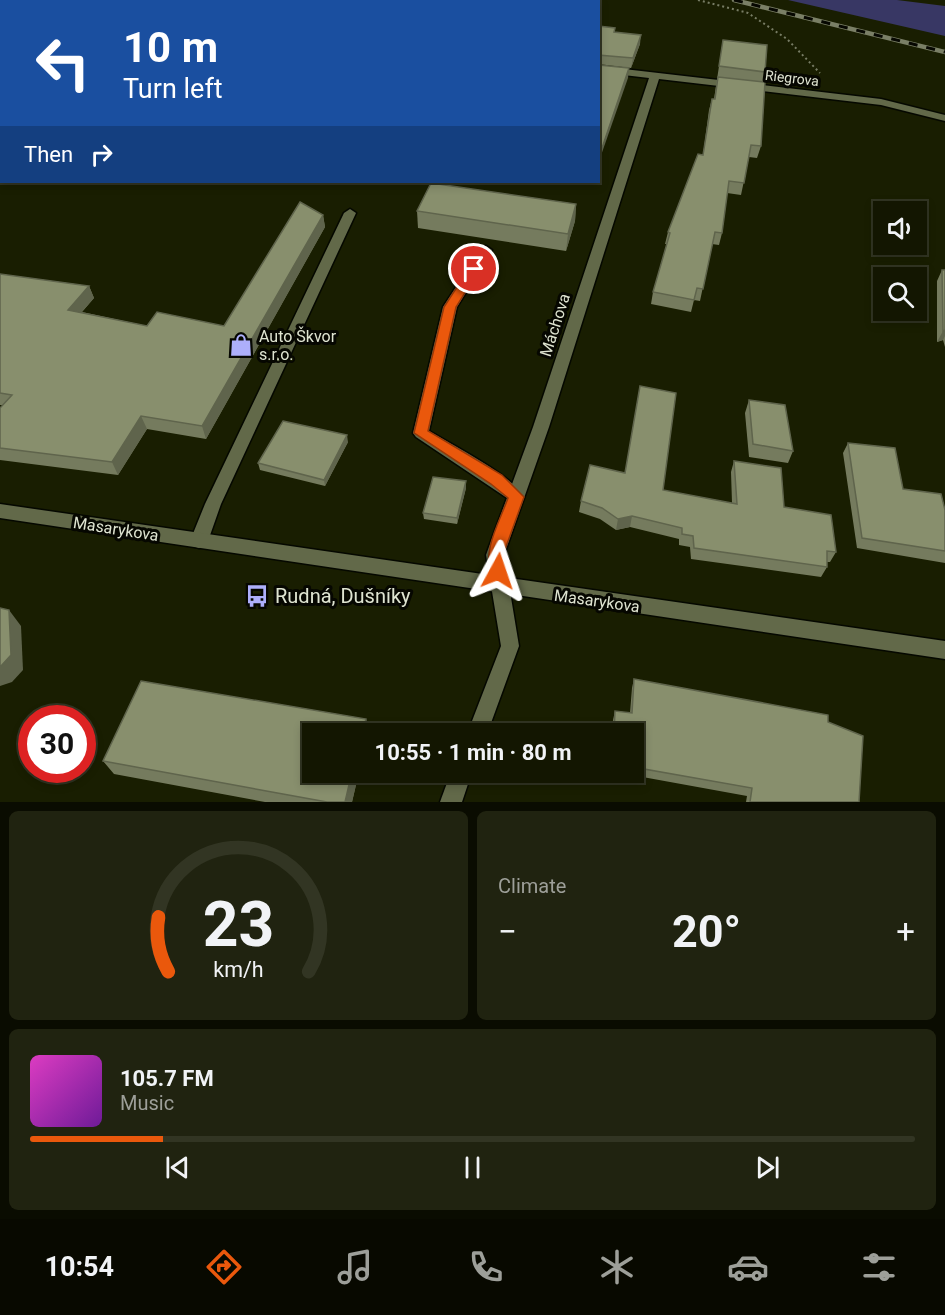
<!DOCTYPE html>
<meta charset="utf-8">
<style>
:root{--surface:#131601;--page:#202310;--text:#f1f3f6;--muted:#9d9f99;--line:#323523;--accent:#ea580c}
body{margin:0;font-family:Roboto,sans-serif;background:var(--page);color:var(--text);height:100vh;display:flex;flex-direction:column;font-size:22px;white-space:nowrap}
*{box-sizing:border-box;margin:0}
p{font-size:20px;color:var(--muted)}
.icon{flex:none;width:33px;height:33px;fill:none;stroke:currentColor;stroke-width:2;stroke-linecap:round;stroke-linejoin:round}
.map{position:relative;height:802px;overflow:hidden}
.details{display:flex;flex-direction:column;gap:9px;padding:9px;background:#0a0c01;flex:1}
.details>*{flex:none}
.banner{position:absolute;left:0px;top:0px;width:600px;height:183px;box-shadow:0 3px 9px #0003,0 0 0 2px var(--line);background:#1a4fa0;color:#fff;overflow:hidden}
.controls{position:absolute;left:873px;top:201px;display:grid;gap:12px}
.controls a{display:grid;place-items:center;width:54px;height:54px;border-radius:0px;background:var(--surface);box-shadow:0 3px 9px #0003,0 0 0 2px var(--line);font-size:30px}
.speed{position:absolute;left:18px;top:705px;display:flex;gap:12px;font-size:30px;font-weight:700;text-align:center}
.speed>*{display:grid;place-content:center;width:78px;height:78px;border-radius:50%;background:var(--surface);box-shadow:0 3px 9px #0003,0 0 0 2px var(--line);line-height:1}
.speed .limit{border:9px solid #d22;background:#fff;color:#111}
.pin{position:absolute;display:grid;place-items:center;width:51px;height:51px;color:#fff;margin:-26px;border:3px solid #fff;border-radius:50%;box-shadow:0 2px 6px #0007}
.me{position:absolute;width:66px;margin:-33px;rotate:5deg;stroke-linejoin:round;filter:drop-shadow(0 0 4px #0008)}
.turn{display:flex;align-items:center;gap:21px;height:126px;padding:0 24px;font-size:27px}
.turn .icon{width:78px;height:78px;stroke-width:2.5}
.turn b{display:block;font-size:42px;line-height:51px}
.then{display:flex;align-items:center;height:57px;padding:0 24px;background:#0003;gap:12px;font-size:22px}
.big{font-size:45px;font-weight:700;line-height:1.1}
.details .widget{flex:1;display:flex;flex-direction:column;justify-content:center;gap:9px;min-width:0;padding:0 21px;border-radius:9px;background:var(--page)}
.details .dial{align-items:center;gap:0}
.dial svg{height:156px;overflow:visible;fill:none;stroke:var(--line);stroke-width:7;stroke-linecap:round;text-anchor:middle}
.dial text{fill:var(--text);stroke:none}
.song{display:flex;align-items:center;gap:18px}
.cover{width:72px;height:72px;border-radius:9px;background:linear-gradient(135deg,hsl(310 70% 55%),hsl(280 70% 35%))}
.played{height:6px;border-radius:3px;background:linear-gradient(90deg,var(--accent) 15%,var(--line) 15%)}
.keys{display:flex;justify-content:space-around;direction:ltr}
.heat{display:flex;justify-content:space-between;align-items:center;font-size:33px;direction:ltr}
.details .tiles{flex:1;display:grid;gap:9px;grid-template-columns:1fr 1fr}
.widget:last-child{grid-column:span 2}
.trip{position:absolute;left:302px;top:723px;width:342px;height:60px;border-radius:0px;background:var(--surface);box-shadow:0 3px 9px #0003,0 0 0 2px var(--line);font-weight:700;line-height:60px;text-align:center}
.dock{display:flex;height:96px;justify-content:space-around;align-items:center;background:#080900;color:var(--muted)}
.dock .icon{width:42px;height:42px}
.dock .active{color:var(--accent)}
.dock b{font-size:27px;color:var(--text)}
.map>svg:first-child{display:block}
</style>
<div class="map">
<svg width="945" height="802" viewBox="0 0 945 802">
<rect width="100%" height="100%" fill="#191e01"/>
<path fill="#383764" d="M 788,0 L 897,0 L 945,6 L 945,36 Z"/>
<g fill="none" stroke-linecap="round" stroke-linejoin="round">
<g stroke="#050800" stroke-width="3">
<g id="lane">
<path d="M 350,209 L 356,213 L 221,504 L 208,541 L 205,546 L 199,548 L 193,546 L 190,541 L 205,504 L 344,213 Z"/>
<path d="M 486,246 L 492,250 L 457,307 L 429,431 C 451,444 513,476 524,497 L 522,502 L 516,504 L 416,437 L 413,433 L 443,307 L 482,247 Z"/>
</g>
</g>
<g stroke="#050800" stroke-width="3">
<g id="street">
<path d="M 598,66 L 881,99 L 945,115 L 945,121 L 881,105 L 659,79 L 549,427 L 504,555 L 519,646 L 487,734 L 467,734 L 501,646 L 486,555 L 533,427 L 649,78 L 598,72 Z"/>
<path d="M 451,772 L 472,772 L 462,802 L 440,802 Z"/>
</g>
</g>
<g stroke="#050800" stroke-width="3">
<path id="secondary" d="M 0,504 L 945,641 L 945,659 L 0,518 Z"/>
</g>
<path stroke="#787d65" stroke-width="2" stroke-dasharray="2 3" stroke-linecap="butt" d="M 698,0 L 748,13 L 787,39 L 820,73"/>
<use href="#lane" fill="#626949" fill-rule="evenodd"/>
<use href="#street" fill="#626949" fill-rule="evenodd"/>
<use href="#secondary" fill="#626949" fill-rule="evenodd"/>
<g stroke="#7a7f66" stroke-width="4.5">
<path id="rail" d="M 734,0 L 945,52"/>
</g>
<use href="#rail" stroke="#060701" stroke-width="3" stroke-dasharray="9" stroke-linecap="butt"/>
</g>
<g fill="#757b5e">
<path d="M 0,1 L 2,2 L 2,83 L 0,83 Z"/>
<path d="M 598,26 L 615,28 L 614,32 L 640,44 L 631,68 L 598,64 Z"/>
<path d="M 723,40 L 765,72 L 763,82 L 761,146 L 757,158 L 749,157 L 741,195 L 727,193 L 722,233 L 719,245 L 712,244 L 700,301 L 694,300 L 691,312 L 651,304 L 653,292 L 667,244 L 665,244 L 668,232 L 703,155 L 709,110 L 712,99 L 714,99 Z"/>
<path d="M 576,204 L 575,221 L 566,251 L 418,228 L 417,211 Z"/>
<path d="M 323,215 L 325,227 L 206,439 L 147,429 L 118,475 L 0,460 L 0,408 L 3,405 L 0,405 L 0,274 L 89,286 L 94,298 L 82,312 L 147,326 L 224,326 Z"/>
<path d="M 942,270 L 945,270 L 945,347 L 943,340 L 937,342 L 937,281 Z"/>
<path d="M 749,400 L 793,451 L 788,463 L 749,457 L 745,413 Z"/>
<path d="M 348,442 L 325,486 L 260,470 L 258,463 Z"/>
<path d="M 848,443 L 903,489 L 945,510 L 945,563 L 857,548 L 843,453 Z"/>
<path d="M 734,461 L 784,507 L 836,552 L 830,562 L 827,562 L 827,567 L 821,577 L 691,559 L 690,547 L 679,545 L 679,539 L 630,527 L 616,530 L 600,519 L 579,512 L 581,501 L 663,490 L 732,503 L 731,472 Z"/>
<path d="M 466,481 L 466,488 L 457,524 L 424,519 L 423,513 Z"/>
<path d="M 634,679 L 828,722 L 859,802 L 746,802 L 747,796 L 615,772 L 633,772 L 633,734 L 612,734 L 613,720 L 615,711 L 630,713 L 632,688 Z"/>
<path d="M 366,719 L 369,733 L 312,772 L 359,772 L 352,802 L 265,802 L 114,774 L 103,761 Z"/>
</g>
<g fill="#5f644c">
<path d="M 641,35 L 640,44 L 631,68 L 633,58 Z"/>
<path d="M 629,68 L 628,78 L 598,164 L 599,157 Z"/>
<path d="M 576,204 L 575,221 L 566,251 L 568,234 Z"/>
<path d="M 323,215 L 325,227 L 206,439 L 202,426 Z"/>
<path d="M 89,286 L 94,298 L 73,322 L 68,310 Z"/>
<path d="M 945,330 L 945,336 L 943,340 L 937,342 L 943,331 Z"/>
<path d="M 141,416 L 147,429 L 118,475 L 112,462 Z"/>
<path d="M 347,435 L 348,442 L 325,486 L 324,480 Z"/>
<path d="M 466,481 L 466,488 L 457,524 L 457,518 Z"/>
<path d="M 632,516 L 630,527 L 616,530 L 618,519 Z"/>
<path d="M 9,610 L 21,626 L 23,670 L 12,682 L 0,686 L 0,667 Z"/>
<path d="M 366,719 L 369,733 L 362,734 Z"/>
<path d="M 352,772 L 359,772 L 352,802 L 345,802 Z"/>
</g>
<g fill="#888f6d" stroke="#5f644c" stroke-width="1.5">
<path d="M 19,0 L 339,0 L 354,2 L 2,2 L 2,73 L 0,73 L 0,1 Z"/>
<path d="M 422,0 L 481,0 L 487,2 L 421,2 Z"/>
<path d="M 598,26 L 615,28 L 614,32 L 641,35 L 633,58 L 598,55 Z"/>
<path d="M 723,40 L 767,45 L 765,72 L 719,66 Z"/>
<path d="M 598,64 L 599,65 L 629,68 L 599,157 Z"/>
<path d="M 718,77 L 765,82 L 761,146 L 751,145 L 744,183 L 729,181 L 722,233 L 715,232 L 703,289 L 697,288 L 694,300 L 653,292 L 670,233 L 668,232 L 698,154 L 703,155 L 712,99 L 715,99 Z"/>
<path d="M 431,183 L 576,204 L 568,234 L 417,211 Z"/>
<path d="M 300,202 L 323,215 L 202,426 L 141,416 L 112,462 L 0,448 L 0,408 L 12,395 L 0,393 L 0,274 L 89,286 L 68,310 L 147,326 L 157,312 L 224,326 Z"/>
<path d="M 942,270 L 945,270 L 945,330 L 943,331 Z"/>
<path d="M 640,386 L 676,393 L 663,490 L 737,504 L 734,461 L 781,468 L 784,507 L 831,515 L 836,552 L 827,551 L 827,567 L 694,548 L 693,536 L 682,534 L 682,528 L 632,516 L 618,519 L 602,508 L 581,501 L 590,465 L 625,473 Z"/>
<path d="M 749,400 L 785,405 L 793,451 L 753,444 Z"/>
<path d="M 283,421 L 347,435 L 324,480 L 258,463 Z"/>
<path d="M 848,443 L 895,448 L 903,489 L 941,494 L 945,510 L 945,551 L 862,538 Z"/>
<path d="M 433,477 L 466,481 L 457,518 L 423,513 Z"/>
<path d="M 0,608 L 9,610 L 11,655 L 0,667 Z"/>
<path d="M 634,679 L 828,715 L 828,722 L 863,736 L 859,802 L 750,802 L 752,788 L 633,767 L 633,734 L 614,734 L 615,711 L 632,713 Z"/>
<path d="M 141,681 L 366,719 L 362,734 L 312,734 L 312,772 L 352,772 L 345,802 L 327,802 L 103,761 Z"/>
</g>
<path fill="#ea580c" stroke="#983908" stroke-width="1.5" d="M 474,266 L 480,269 L 456,307 L 428,431 L 502,475 L 524,497 L 503,555 L 506,571 L 504,576 L 492,576 C 481,552 500,521 508,498 L 491,484 L 414,433 L 444,307 L 470,267 Z"/>
<defs>
<g id="shop-bare" transform="scale(1.8)"><path d="M-5-2.5h2.3a2.7 3.5 0 0 1 5.4 0H5L5.5 6h-11ZM-1.5-2.5h3a1.5 2.3 0 0 0-3 0Z" fill="#adaffb" stroke="#060701" stroke-width="2.5" paint-order="stroke"/></g>
<g id="bus-bare" transform="scale(1.8)"><path d="M-5-6H5V4H4V6H2V4H-2V6H-4V4H-5ZM-3.5-4V0h7V-4ZM-3.5 1.2v1.5H-2V1.2ZM2 1.2v1.5H3.5V1.2Z" fill="#adaffb" stroke="#060701" stroke-width="2.5" paint-order="stroke"/></g>
</defs>
<g fill-rule="evenodd">
<use href="#shop-bare" x="241" y="345"/>
<use href="#bus-bare" x="257" y="596"/>
</g>
<g text-anchor="middle" dominant-baseline="central" stroke-width="6" stroke-linejoin="round" paint-order="stroke">
<g font-size="14" fill="#dfe4d1" stroke="#060701">
<text transform="translate(792 78) rotate(7)">Riegrova</text>
</g>
<g font-size="16" fill="#dfe4d1" stroke="#060701">
<text transform="translate(555 325) rotate(-72)">Máchova</text>
<text transform="translate(116 529) rotate(9)">Masarykova</text>
<text transform="translate(597 601) rotate(8)">Masarykova</text>
</g>
<g font-size="16" fill="#dfe4d1" stroke="#060701" text-anchor="start">
<text x="259" y="336">Auto Škvor<tspan x="259" dy="18">s.r.o.</tspan></text>
</g>
<g font-size="20" fill="#dfe4d1" stroke="#060701" text-anchor="start">
<text x="275" y="596">Rudná, Dušníky</text>
</g>
</g>
</svg>
<div class="controls">
<a><svg class="icon" aria-label="sound" viewBox="0 0 24 24"><path d="M4 9h4l5-4v14l-5-4H4zM17 9q2 3 0 6"/></svg></a>
<a><svg class="icon" aria-label="search" viewBox="0 0 24 24"><circle cx="10" cy="10" r="6"/><path d="M15 15l6 6"/></svg></a>
</div>
<div class="speed"><div class="limit">30</div></div>
<div class="pin" style="left:474px;top:269px;background:#d93025"><svg class="icon" aria-label="arrive" viewBox="0 0 24 24"><path d="M6 21V4h12l-3 4 3 4H6"/></svg></div>
<svg class="me" style="left:498px;top:571px" viewBox="-20 -20 40 40"><path d="M0-17L14 15 0 8-14 15z" fill="#ea580c" stroke="#fff" stroke-width="4"/></svg>
<div class="trip">10:55 · 1 min · 80 m</div>
<div class="banner">
<div class="turn"><svg class="icon" aria-label="left" viewBox="0 0 24 24"><path d="M17 20v-9H6M10 6l-5 5 5 5"/></svg><div><b>10 m</b>Turn left</div></div>
<div class="then">Then<svg class="icon" aria-label="right" viewBox="0 0 24 24"><path d="M7 20v-9h11M14 6l5 5-5 5"/></svg></div>
</div>
</div>
<section class="details">
<div class="tiles">
<div class="widget dial"><svg viewBox="0 0 100 80">
<path d="M14 69A42 42 0 1 1 86 69"/>
<path d="M14 69A42 42 0 0 1 9 41" stroke="#ea580c"/>
<text x="50" y="56" font-size="32" font-weight="700">23</text>
<text x="50" y="72" font-size="11">km/h</text>
</svg></div>
<div class="widget"><p>Climate</p>
<div class="heat"><a>−</a><b class="big">20°</b><a>+</a></div>
</div>
<div class="widget">
<div class="song"><i class="cover"></i><div><b>105.7 FM</b><p>Music</p></div></div>
<div class="played"></div>
<div class="keys"><svg class="icon" aria-label="previous" viewBox="0 0 24 24"><path d="M18 5L8 12l10 7zM5 5v14"/></svg><svg class="icon" aria-label="pause" viewBox="0 0 24 24"><path d="M8 5v14M16 5v14"/></svg><svg class="icon" aria-label="next" viewBox="0 0 24 24"><path d="M6 5l10 7-10 7zM19 5v14"/></svg></div>
</div>
</div>
</section>
<nav class="dock">
<b>10:54</b>
<svg class="icon active" aria-label="directions" viewBox="0 0 24 24"><path d="M12 3l9 9-9 9-9-9zM9 14v-3h6M13 9l2 2-2 2"/></svg>
<svg class="icon" aria-label="music" viewBox="0 0 24 24"><path d="M9 18V5l10-2v13"/><circle cx="6" cy="18" r="3"/><circle cx="16" cy="16" r="3"/></svg>
<svg class="icon" aria-label="phone" viewBox="0 0 24 24"><path d="M5 4h4l2 5-3 2q2 4 5 5l2-3 5 2v4C11 20 4 13 5 4z"/></svg>
<svg class="icon" aria-label="climate" viewBox="0 0 24 24"><path d="M12 3v18M4 7l16 10M4 17L20 7"/></svg>
<svg class="icon" aria-label="car" viewBox="0 0 24 24"><path d="M5 17H2v-5l4-1 3-4h7l3 4 3 1v5h-3M9 17h6M6 11h13"/><circle cx="7" cy="17" r="2"/><circle cx="17" cy="17" r="2"/></svg>
<svg class="icon" aria-label="filters" viewBox="0 0 24 24"><path d="M4 7h16M4 17h16"/><circle cx="9" cy="7" r="2"/><circle cx="15" cy="17" r="2"/></svg>
</nav>
